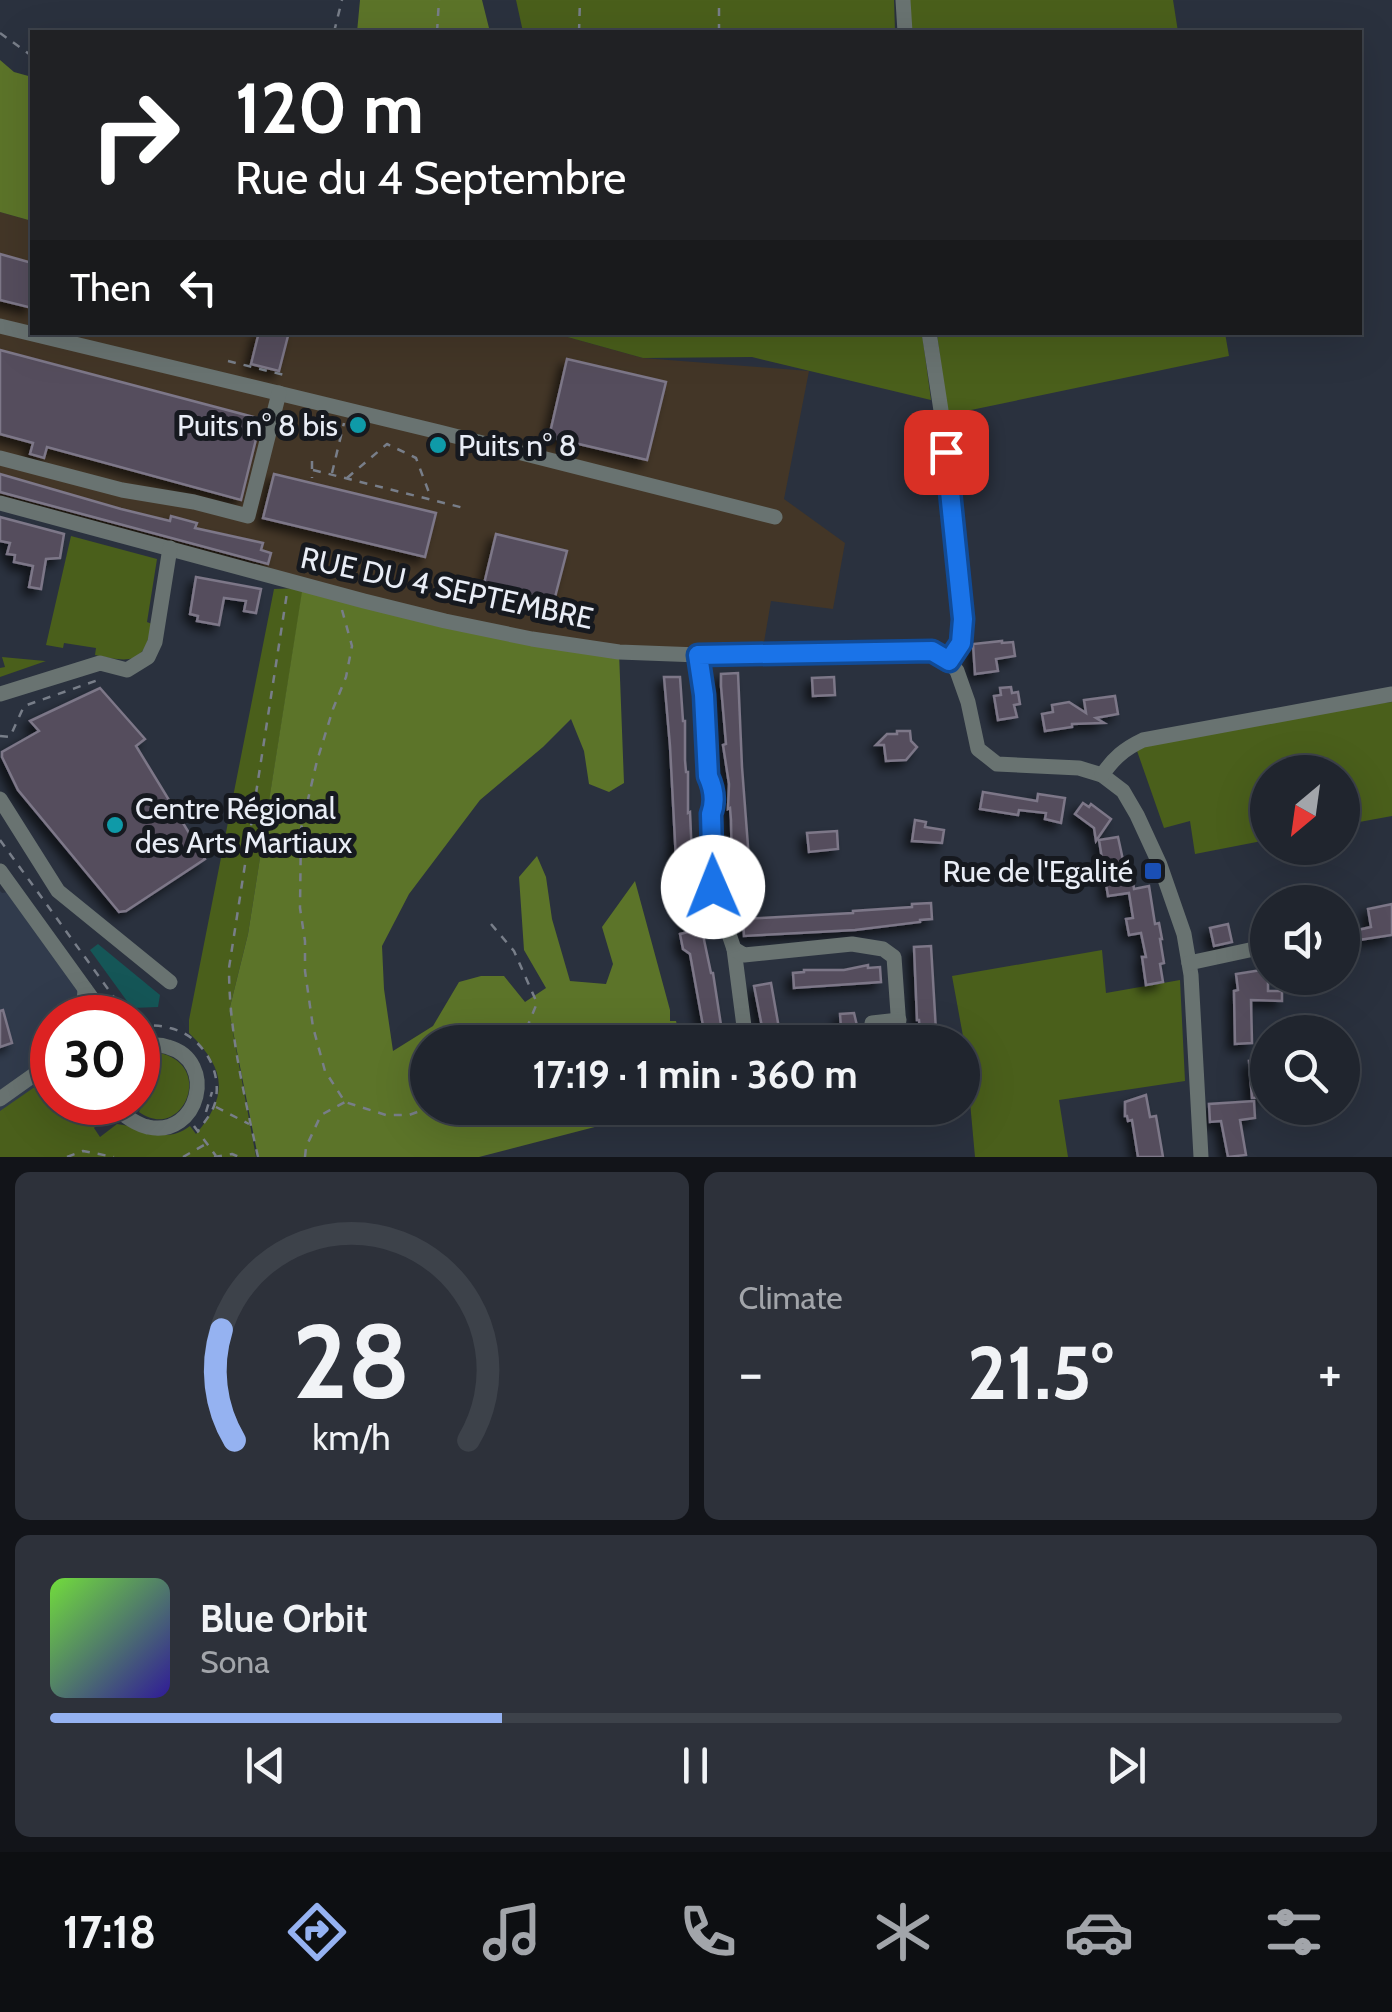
<!DOCTYPE html>
<meta charset="utf-8">
<style>
:root{--surface:#20252e;--page:#2d313a;--text:#f1f3f6;--muted:#a2a5aa;--line:#3d424a;--accent:#95b2f1}
body{margin:0;font-family:Cabin,sans-serif;background:var(--page);color:var(--text);height:100vh;display:flex;flex-direction:column;font-size:38px;white-space:nowrap}
*{box-sizing:border-box;margin:0}
p{font-size:32px;color:var(--muted)}
.icon{flex:none;width:55px;height:55px;fill:none;stroke:currentColor;stroke-width:2;stroke-linecap:round;stroke-linejoin:round}
.map{position:relative;height:1157px;overflow:hidden}
.side{display:flex;flex-direction:column;gap:15px;padding:15px;background:#121419;flex:1}
.side>*{flex:none}
.top-card{position:absolute;left:30px;top:30px;width:1332px;height:305px;border-radius:0px;box-shadow:0 10px 40px #0002,0 0 0 2px var(--line);background:#202124;color:#fff;overflow:hidden}
.needle{width:65px;rotate:209deg}
.controls{position:absolute;left:1250px;top:755px;display:grid;gap:20px}
.controls a{display:grid;place-items:center;width:110px;height:110px;border-radius:50%;background:var(--surface);box-shadow:0 10px 40px #0002,0 0 0 2px var(--line);font-size:50px}
.speed{position:absolute;left:30px;top:995px;display:flex;gap:20px;font-size:50px;font-weight:700;text-align:center}
.speed>*{display:grid;place-content:center;width:130px;height:130px;border-radius:50%;background:var(--surface);box-shadow:0 10px 40px #0002,0 0 0 2px var(--line);line-height:1}
.speed .limit{border:15px solid #d22;background:#fff;color:#111}
.pin{position:absolute;display:grid;place-items:center;width:85px;height:85px;color:#fff;margin:-42px;border-radius:20px;box-shadow:0 5px 15px #0006}
.me{position:absolute;width:110px;margin:-55px;rotate:359deg;stroke-linejoin:round;filter:drop-shadow(0 0 8px #0008)}
.turn{display:flex;align-items:center;gap:35px;height:210px;padding:0 40px;font-size:45px}
.turn .icon{width:130px;height:130px;stroke-width:2.5}
.turn b{display:block;font-size:70px;line-height:85px}
.then{display:flex;align-items:center;height:95px;padding:0 40px;background:#0003;gap:20px;font-size:38px}
.big{font-size:75px;font-weight:700;line-height:1.1}
.side .tile{flex:1;display:flex;flex-direction:column;justify-content:center;gap:15px;min-width:0;padding:0 35px;border-radius:15px;background:var(--page)}
.side .dial{align-items:center;gap:0}
.dial svg{height:260px;overflow:visible;fill:none;stroke:var(--line);stroke-width:7;stroke-linecap:round;text-anchor:middle}
.dial text{fill:var(--text);stroke:none}
.song{display:flex;align-items:center;gap:30px}
.cover{width:120px;height:120px;border-radius:15px;background:linear-gradient(135deg,hsl(100 70% 55%),hsl(250 70% 35%))}
.played{height:10px;border-radius:5px;background:linear-gradient(90deg,var(--accent) 35%,var(--line) 35%)}
.keys{display:flex;justify-content:space-around;direction:ltr}
.heat{display:flex;justify-content:space-between;align-items:center;font-size:55px;direction:ltr}
.side .tiles{flex:1;display:grid;gap:15px;grid-template-columns:1fr 1fr}
.tile:last-child{grid-column:span 2}
.trip{position:absolute;left:410px;top:1025px;width:570px;height:100px;border-radius:50px;background:var(--surface);box-shadow:0 10px 40px #0002,0 0 0 2px var(--line);font-weight:700;line-height:100px;text-align:center}
.dock{display:flex;height:160px;justify-content:space-around;align-items:center;background:#0d0f12;color:var(--muted)}
.dock .icon{width:70px;height:70px}
.dock .active{color:var(--accent)}
.dock b{font-size:45px;color:var(--text)}
.map>svg:first-child{display:block}
</style>
<div class="map">
<svg width="1392" height="1157" viewBox="0 0 1392 1157">
<defs>
<filter id="shadow"><feDropShadow dx="-6" dy="6" stdDeviation="5" flood-color="#0009"/></filter>
</defs>
<rect width="100%" height="100%" fill="#2a313e"/>
<path fill="#313b4c" d="M 0,891 L 2,893 L 14,891 L 96,1004 L 94,1017 L 52,1018 L 52,1075 L 0,1113 Z"/>
<path fill="#433627" d="M 0,212 L 32,221 L 32,332 L 553,333 L 643,358 L 809,371 L 784,499 L 845,543 L 833,609 L 771,601 L 762,654 L 699,655 L 532,639 L 0,503 Z"/>
<g fill="#4a5f1b">
<path d="M 516,0 L 894,0 L 895,32 L 523,32 Z"/>
<path d="M 909,0 L 1173,0 L 1178,32 L 911,32 Z"/>
<path d="M 553,333 L 922,333 L 931,400 L 752,357 L 643,358 Z"/>
<path d="M 937,333 L 1225,333 L 1229,356 L 947,415 Z"/>
<path d="M 71,536 L 157,559 L 147,622 L 152,624 C 144,664 132,663 95,655 L 96,648 L 64,643 L 63,648 L 46,645 Z"/>
<path d="M 303,588 L 248,934 L 229,1011 L 256,1157 L 0,1157 L 0,1111 L 52,1075 L 52,1102 L 115,1103 L 94,1128 L 100,1137 L 117,1124 C 144,1127 164,1146 190,1126 L 196,1134 C 229,1095 226,1069 189,1033 L 189,1020 L 274,589 Z"/>
<path d="M 2,657 L 45,661 L 46,661 L 0,677 L 0,668 L 5,667 Z"/>
<path d="M 1392,702 L 1392,816 L 1343,825 L 1342,772 L 1268,772 L 1267,840 L 1195,854 L 1190,821 L 1164,828 L 1136,748 L 1353,706 Z"/>
<path d="M 1102,950 L 1106,993 L 1180,980 L 1185,1081 L 1059,1100 L 1068,1157 L 975,1157 L 965,1047 L 952,976 Z"/>
<path d="M 160,1053 C 216,1066 182,1143 139,1112 C 149,1089 157,1085 146,1059 L 151,1054 Z"/>
</g>
<g fill="#5c7429">
<path d="M 360,0 L 482,0 L 490,32 L 357,32 Z"/>
<path d="M 0,60 L 14,72 L 32,77 L 32,221 L 0,212 Z"/>
<path d="M 303,585 L 619,652 L 624,783 L 609,792 L 589,784 L 584,751 L 571,719 L 543,747 L 480,800 L 409,894 L 382,946 L 384,989 L 393,1051 L 433,1026 L 459,982 L 481,976 L 504,976 L 525,1002 L 546,988 L 524,950 L 519,877 L 537,856 L 546,877 L 552,919 L 570,981 L 606,984 L 613,964 L 602,927 L 635,881 L 670,1010 L 670,1021 L 676,1021 L 681,1042 L 428,1042 L 428,1108 L 668,1108 L 479,1157 L 258,1157 L 229,1011 L 248,934 Z"/>
</g>
<path fill="#155657" d="M 98,944 L 160,995 L 158,1007 L 132,1008 L 90,950 Z"/>
<g fill="#544e5d" stroke="#7d7788" stroke-width="2.5" filter="url(#shadow)">
<path d="M 0,254 L 32,263 L 32,308 L 0,300 Z"/>
<path d="M 259,332 L 289,332 L 279,371 L 251,364 Z"/>
<path d="M 0,350 L 261,419 L 241,500 L 47,447 L 44,458 L 30,454 L 33,443 L 0,434 Z"/>
<path d="M 567,359 L 666,382 L 647,460 L 549,437 Z"/>
<path d="M 0,474 L 121,509 L 170,521 L 171,516 L 197,523 L 195,528 L 263,543 L 261,550 L 271,553 L 268,564 L 0,492 Z"/>
<path d="M 274,474 L 436,513 L 425,557 L 263,518 Z"/>
<path d="M 0,517 L 64,534 L 60,558 L 46,559 L 41,589 L 29,587 L 33,566 L 14,562 L 15,555 L 7,554 L 10,543 L 0,541 Z"/>
<path d="M 496,534 L 567,551 L 554,601 L 484,584 Z"/>
<path d="M 196,577 L 261,589 L 256,613 L 244,611 L 246,601 L 224,598 L 219,625 L 197,621 L 198,616 L 190,614 Z"/>
<path d="M 1002,641 L 1002,643 L 1013,642 L 1015,656 L 996,659 L 998,671 L 975,674 L 973,644 Z"/>
<path d="M 738,673 L 742,767 L 751,886 L 734,886 L 734,874 L 732,875 L 731,820 L 730,808 L 728,809 L 729,784 L 723,745 L 726,744 L 721,686 L 721,674 Z"/>
<path d="M 664,677 L 680,677 L 683,721 L 685,721 L 685,760 L 686,772 L 688,772 L 688,813 L 690,812 L 692,858 L 694,858 L 695,912 L 698,912 L 704,929 L 705,935 L 703,935 L 711,973 L 713,973 L 723,1038 L 706,1042 L 690,954 L 683,949 L 680,934 L 688,932 L 680,898 L 678,898 L 670,746 Z"/>
<path d="M 834,677 L 835,695 L 813,696 L 812,678 Z"/>
<path d="M 1011,687 L 1012,693 L 1018,692 L 1020,704 L 1014,705 L 1017,717 L 998,720 L 994,696 L 1001,695 L 1000,688 Z"/>
<path d="M 100,688 L 145,739 L 136,746 L 205,859 L 126,911 L 119,912 L 18,790 L 2,757 L 2,752 L 39,731 L 30,721 Z"/>
<path d="M 1115,696 L 1118,714 L 1096,718 L 1104,723 L 1072,724 L 1072,727 L 1045,731 L 1042,714 L 1053,712 L 1052,705 L 1069,702 L 1086,713 L 1084,700 Z"/>
<path d="M 897,731 L 910,731 L 911,741 L 917,747 L 906,760 L 886,761 L 884,745 L 876,745 L 887,734 L 897,734 Z"/>
<path d="M 983,792 L 1037,801 L 1038,794 L 1065,798 L 1061,823 L 1045,819 L 1046,813 L 1019,810 L 1018,815 L 980,809 Z"/>
<path d="M 1083,803 L 1089,807 L 1091,804 L 1111,819 L 1096,841 L 1094,828 L 1075,814 Z"/>
<path d="M 915,820 L 926,822 L 925,827 L 944,830 L 942,843 L 912,841 Z"/>
<path d="M 837,831 L 838,849 L 809,852 L 807,833 Z"/>
<path d="M 1118,837 L 1123,860 L 1130,859 L 1134,889 L 1149,886 L 1155,924 L 1159,923 L 1162,939 L 1160,939 L 1164,963 L 1160,964 L 1163,982 L 1146,985 L 1142,957 L 1146,957 L 1141,933 L 1129,935 L 1126,919 L 1133,918 L 1129,893 L 1108,896 L 1099,840 Z"/>
<path d="M 931,903 L 932,919 L 920,920 L 920,922 L 855,930 L 744,936 L 743,919 L 853,913 L 853,911 L 912,907 L 912,904 Z"/>
<path d="M 1392,904 L 1392,935 L 1352,941 L 1351,938 L 1358,930 L 1371,927 L 1368,909 Z"/>
<path d="M 1228,924 L 1232,942 L 1214,946 L 1210,928 Z"/>
<path d="M 931,946 L 936,1031 L 920,1032 L 919,1020 L 917,1020 L 914,947 Z"/>
<path d="M 868,965 L 868,968 L 880,967 L 881,982 L 794,988 L 793,973 L 804,972 L 804,970 L 844,970 Z"/>
<path d="M 1268,969 L 1268,991 L 1282,991 L 1282,1001 L 1251,1000 L 1252,1043 L 1235,1044 L 1234,991 L 1238,990 L 1236,974 Z"/>
<path d="M 771,983 L 780,1034 L 764,1037 L 754,986 Z"/>
<path d="M 3,1010 L 12,1043 L 0,1047 L 0,1011 Z"/>
<path d="M 854,1013 L 858,1030 L 857,1042 L 842,1042 L 840,1014 Z"/>
<path d="M 1262,1060 L 1264,1097 L 1252,1098 L 1249,1061 Z"/>
<path d="M 1146,1095 L 1150,1117 L 1156,1116 L 1163,1157 L 1138,1157 L 1132,1120 L 1128,1121 L 1127,1116 L 1125,1116 L 1125,1102 Z"/>
<path d="M 1254,1101 L 1255,1118 L 1240,1120 L 1246,1155 L 1228,1157 L 1221,1121 L 1210,1122 L 1209,1104 Z"/>
</g>
<g fill="none" stroke-linecap="round" stroke-linejoin="round">
<g stroke="#787e89" stroke-width="2.5" stroke-dasharray="8 8" stroke-linecap="butt">
<path d="M 334,32 L 342,0"/>
<path d="M 437,32 L 439,0"/>
<path d="M 579,32 L 580,0"/>
<path d="M 719,32 L 719,0"/>
<path d="M 0,33 L 32,56"/>
<path d="M 228,361 L 284,375"/>
<path d="M 312,461 L 312,478"/>
<path d="M 313,470 L 468,509"/>
<path d="M 332,473 L 344,423"/>
<path d="M 347,478 L 387,444 L 416,458 L 431,498"/>
<path d="M 342,610 L 352,646 L 346,677 L 333,709 L 317,761 L 301,829 L 300,908 L 305,941 L 305,971 L 313,1027 L 325,1071 L 345,1102 L 386,1115 L 409,1115 L 428,1108"/>
<path d="M 0,736 L 10,737 L 24,706 L 101,679"/>
<path d="M 0,840 L 129,1018"/>
<path d="M 491,924 L 514,951 L 537,1003 L 521,1042"/>
<path d="M 138,1024 C 148,1026 160,1025 170,1028 C 203,1036 223,1071 215,1103 C 212,1114 204,1122 198,1131"/>
<path d="M 216,1107 L 249,1124"/>
<path d="M 206,1112 L 212,1092"/>
<path d="M 194,1126 L 216,1156"/>
<path d="M 67,1157 L 83,1151 L 114,1157"/>
<path d="M 183,1157 L 204,1145"/>
<path d="M 214,1157 L 232,1154 L 239,1157"/>
<path d="M 258,1157 C 244,1094 229,1033 229,968 L 287,593"/>
<path d="M 305,1157 L 306,1147 L 321,1115 L 345,1102"/>
</g>
<g stroke="#697371" stroke-width="15">
<path d="M 903,0 L 905,32"/>
<path d="M 0,326 L 439,432 L 775,517"/>
<path d="M 929,332 L 942,417 L 963,619 L 961,643 L 949,661"/>
<path d="M 0,458 L 122,490 L 194,502 L 248,516 L 279,393"/>
<path d="M 0,503 L 364,601 L 445,621 L 532,639 L 619,652 L 699,655 L 932,651 L 949,661 L 957,671 L 968,702 L 978,749 L 997,764 L 1079,768 L 1102,775 L 1123,791 L 1137,815 L 1160,865 L 1184,934 L 1191,975 L 1201,1157"/>
<path d="M 699,655 L 704,695 L 708,776 C 714,789 716,801 711,814 L 713,887 L 734,949 L 746,1042"/>
<path d="M 0,694 L 100,663 L 127,670 L 148,657 L 155,642 L 170,548"/>
<path d="M 1102,775 C 1114,758 1124,749 1143,740 L 1392,694"/>
<path d="M 0,799 L 58,891 L 170,982"/>
<path d="M 0,871 L 106,1018"/>
<path d="M 1342,929 L 1347,928"/>
<path d="M 734,949 L 744,955 L 852,944 L 883,949 L 894,957 L 900,1042"/>
<path d="M 1189,963 L 1268,946"/>
<path d="M 83,1018 L 85,989"/>
<path d="M 872,1023 L 899,1020"/>
<path d="M 0,1099 L 52,1062"/>
<path d="M 120,1112 C 129,1118 137,1125 148,1127 C 199,1138 218,1061 168,1047 C 156,1043 147,1045 138,1051"/>
</g>
</g>
<g fill="none" stroke-linecap="round" stroke-linejoin="round">
<g stroke="#114b97" stroke-width="25">
<path id="route" d="M 713,887 L 711,814 C 716,801 714,789 708,776 L 704,695 L 698,655 L 932,651 L 949,661 L 961,643 L 963,619 L 946,452"/>
</g>
<use href="#route" stroke="#1a73e8" stroke-width="18"/>
</g>
<g fill="#0f9aa8" stroke="#16191f" stroke-width="4">
<circle cx="358" cy="425" r="10"/>
<circle cx="438" cy="445" r="10"/>
<circle cx="115" cy="825" r="10"/>
</g>
<rect fill="#1a4fb4" stroke="#16191f" stroke-width="4" x="1143" y="861" width="20" height="20" rx="5"/>
<g text-anchor="middle" dominant-baseline="central" stroke-width="10" stroke-linejoin="round" paint-order="stroke">
<g font-size="30" fill="#e9edf6" stroke="#16191f" text-anchor="end">
<text x="338" y="425">Puits n° 8 bis</text>
<text x="458" y="445" text-anchor="start">Puits n° 8</text>
<text x="135" y="808" text-anchor="start">Centre Régional<tspan x="135" dy="34">des Arts Martiaux</tspan></text>
<text x="1133" y="871">Rue de l'Egalité</text>
</g>
<g font-size="30" fill="#e9edf6" stroke="#16191f">
<text transform="translate(447 588) rotate(12)">RUE DU 4 SEPTEMBRE</text>
</g>
</g>
</svg>
<div class="controls">
<a><svg class="needle" viewBox="-14 -14 28 28"><path d="M0-13l5 13h-10z" fill="#e53935"/><path d="M0 13l5-13h-10z" fill="#a2a5aa"/></svg></a>
<a><svg class="icon" aria-label="sound" viewBox="0 0 24 24"><path d="M4 9h4l5-4v14l-5-4H4zM17 9q2 3 0 6"/></svg></a>
<a><svg class="icon" aria-label="search" viewBox="0 0 24 24"><circle cx="10" cy="10" r="6"/><path d="M15 15l6 6"/></svg></a>
</div>
<div class="speed"><div class="limit">30</div></div>
<div class="pin" style="left:946px;top:452px;background:#d93025"><svg class="icon" aria-label="arrive" viewBox="0 0 24 24"><path d="M6 21V4h12l-3 4 3 4H6"/></svg></div>
<svg class="me" style="left:713px;top:887px" viewBox="-20 -20 40 40"><circle r="19" fill="#fff"/><path d="M0-13L10 11 0 6-10 11z" fill="#1a73e8"/></svg>
<div class="trip">17:19 · 1 min · 360 m</div>
<div class="top-card">
<div class="turn"><svg class="icon" aria-label="right" viewBox="0 0 24 24"><path d="M7 20v-9h11M14 6l5 5-5 5"/></svg><div><b>120 m</b>Rue du 4 Septembre</div></div>
<div class="then">Then<svg class="icon" aria-label="left" viewBox="0 0 24 24"><path d="M17 20v-9H6M10 6l-5 5 5 5"/></svg></div>
</div>
</div>
<section class="side">
<div class="tiles">
<div class="tile dial"><svg viewBox="0 0 100 80">
<path d="M14 69A42 42 0 1 1 86 69"/>
<path d="M14 69A42 42 0 0 1 10 35" stroke="#95b2f1"/>
<text x="50" y="56" font-size="32" font-weight="700">28</text>
<text x="50" y="72" font-size="11">km/h</text>
</svg></div>
<div class="tile"><p>Climate</p>
<div class="heat"><a>−</a><b class="big">21.5°</b><a>+</a></div>
</div>
<div class="tile">
<div class="song"><i class="cover"></i><div><b>Blue Orbit</b><p>Sona</p></div></div>
<div class="played"></div>
<div class="keys"><svg class="icon" aria-label="previous" viewBox="0 0 24 24"><path d="M18 5L8 12l10 7zM5 5v14"/></svg><svg class="icon" aria-label="pause" viewBox="0 0 24 24"><path d="M8 5v14M16 5v14"/></svg><svg class="icon" aria-label="next" viewBox="0 0 24 24"><path d="M6 5l10 7-10 7zM19 5v14"/></svg></div>
</div>
</div>
</section>
<nav class="dock">
<b>17:18</b>
<svg class="icon active" aria-label="directions" viewBox="0 0 24 24"><path d="M12 3l9 9-9 9-9-9zM9 14v-3h6M13 9l2 2-2 2"/></svg>
<svg class="icon" aria-label="music" viewBox="0 0 24 24"><path d="M9 18V5l10-2v13"/><circle cx="6" cy="18" r="3"/><circle cx="16" cy="16" r="3"/></svg>
<svg class="icon" aria-label="phone" viewBox="0 0 24 24"><path d="M5 4h4l2 5-3 2q2 4 5 5l2-3 5 2v4C11 20 4 13 5 4z"/></svg>
<svg class="icon" aria-label="climate" viewBox="0 0 24 24"><path d="M12 3v18M4 7l16 10M4 17L20 7"/></svg>
<svg class="icon" aria-label="car" viewBox="0 0 24 24"><path d="M5 17H2v-5l4-1 3-4h7l3 4 3 1v5h-3M9 17h6M6 11h13"/><circle cx="7" cy="17" r="2"/><circle cx="17" cy="17" r="2"/></svg>
<svg class="icon" aria-label="filters" viewBox="0 0 24 24"><path d="M4 7h16M4 17h16"/><circle cx="9" cy="7" r="2"/><circle cx="15" cy="17" r="2"/></svg>
</nav>
